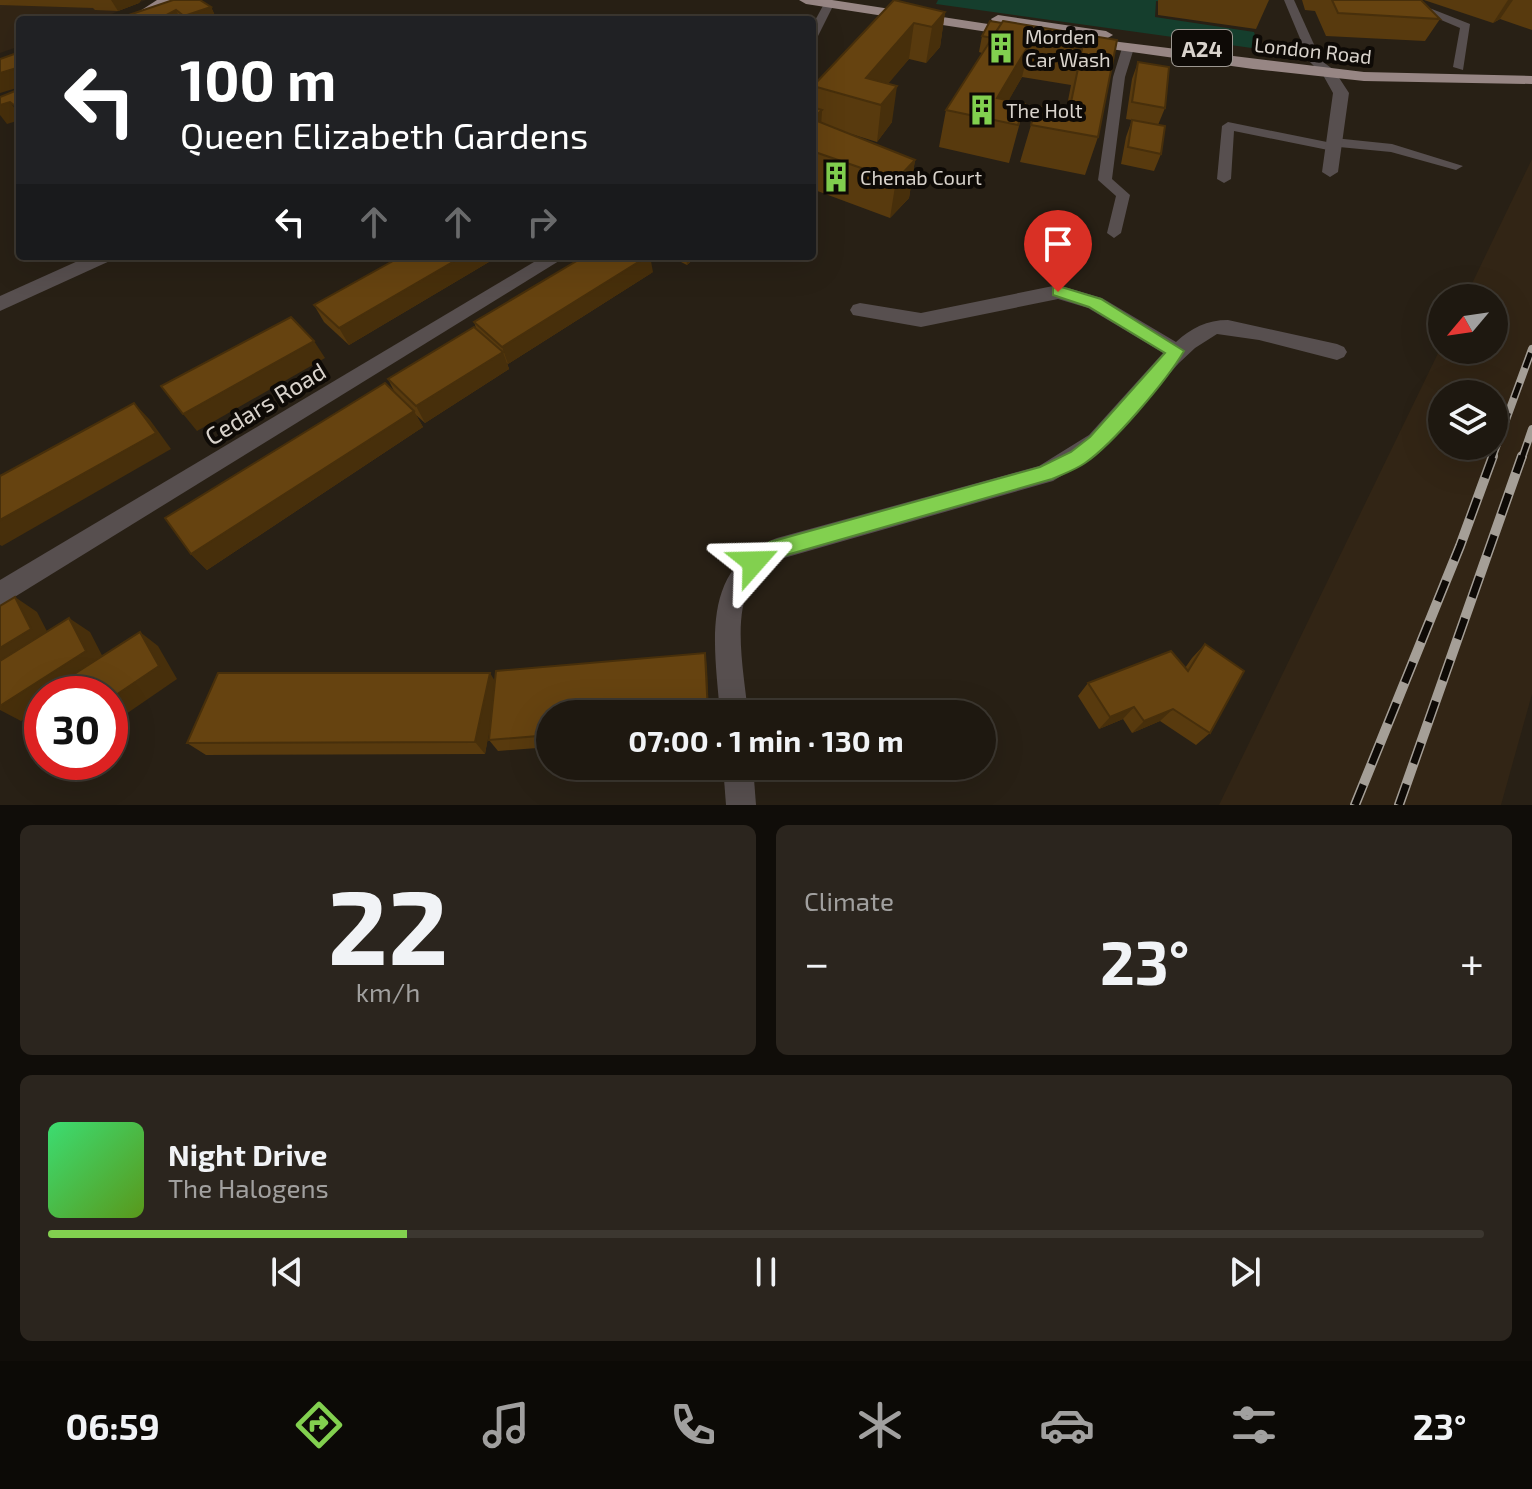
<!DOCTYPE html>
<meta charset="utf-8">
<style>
:root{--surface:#1e1810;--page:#2b251e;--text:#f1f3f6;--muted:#a1a09f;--line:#3c3730;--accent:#82d04f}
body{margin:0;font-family:"Exo 2",sans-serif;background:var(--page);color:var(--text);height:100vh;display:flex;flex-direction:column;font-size:30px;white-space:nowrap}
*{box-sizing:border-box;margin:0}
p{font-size:26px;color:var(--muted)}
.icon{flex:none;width:44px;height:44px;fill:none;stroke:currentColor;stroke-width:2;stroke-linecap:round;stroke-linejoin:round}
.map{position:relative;height:805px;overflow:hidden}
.panel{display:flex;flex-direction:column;gap:20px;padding:20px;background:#100d09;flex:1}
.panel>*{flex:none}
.top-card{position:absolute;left:16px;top:16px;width:800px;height:244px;border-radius:8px;box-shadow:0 8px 32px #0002,0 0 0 2px var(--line);background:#202124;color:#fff;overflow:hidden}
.needle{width:52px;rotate:241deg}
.fabs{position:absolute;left:1428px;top:284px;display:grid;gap:16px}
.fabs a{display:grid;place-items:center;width:80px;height:80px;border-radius:50%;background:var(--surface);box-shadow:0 8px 32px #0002,0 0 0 2px var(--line);font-size:40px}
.speed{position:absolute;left:24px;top:676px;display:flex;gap:16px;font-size:40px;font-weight:700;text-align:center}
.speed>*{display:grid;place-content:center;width:104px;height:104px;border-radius:50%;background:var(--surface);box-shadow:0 8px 32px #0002,0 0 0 2px var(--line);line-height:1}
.speed .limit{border:12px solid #d22;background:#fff;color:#111}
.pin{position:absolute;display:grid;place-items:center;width:68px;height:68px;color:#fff;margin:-82px -34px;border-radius:50% 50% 50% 0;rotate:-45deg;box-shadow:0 0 8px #0007}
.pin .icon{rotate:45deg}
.me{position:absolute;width:88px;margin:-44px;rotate:65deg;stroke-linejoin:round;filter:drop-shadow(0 0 6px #0008)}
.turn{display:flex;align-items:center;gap:28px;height:168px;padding:0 32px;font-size:36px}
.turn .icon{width:104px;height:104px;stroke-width:2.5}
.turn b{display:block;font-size:56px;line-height:68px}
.lanes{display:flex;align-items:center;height:76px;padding:0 32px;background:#0003;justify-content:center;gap:40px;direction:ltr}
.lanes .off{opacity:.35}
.big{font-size:60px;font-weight:700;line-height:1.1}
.panel .tile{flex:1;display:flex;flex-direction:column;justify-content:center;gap:12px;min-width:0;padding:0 28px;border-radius:12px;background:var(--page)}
.panel .dial{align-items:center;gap:0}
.dial b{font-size:104px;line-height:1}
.song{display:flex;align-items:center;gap:24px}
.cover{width:96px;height:96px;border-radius:12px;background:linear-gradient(135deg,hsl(140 70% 55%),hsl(90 70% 35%))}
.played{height:8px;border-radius:4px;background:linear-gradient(90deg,var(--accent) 25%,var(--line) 25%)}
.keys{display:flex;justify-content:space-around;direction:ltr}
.heat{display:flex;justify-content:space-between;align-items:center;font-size:44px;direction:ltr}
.panel .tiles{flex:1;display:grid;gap:20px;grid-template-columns:1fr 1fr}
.tile:last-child{grid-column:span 2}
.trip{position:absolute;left:536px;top:700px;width:460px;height:80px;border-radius:40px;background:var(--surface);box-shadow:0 8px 32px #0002,0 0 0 2px var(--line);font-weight:700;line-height:80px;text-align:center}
.tabs{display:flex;height:128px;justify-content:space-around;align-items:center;background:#0c0a06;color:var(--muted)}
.tabs .icon{width:56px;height:56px}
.tabs .active{color:var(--accent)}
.tabs b{font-size:36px;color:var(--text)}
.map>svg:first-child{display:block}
</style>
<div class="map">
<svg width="1532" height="805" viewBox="0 0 1532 805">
<rect width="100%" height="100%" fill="#282015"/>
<g fill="#322515" fill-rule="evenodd">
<path d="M 0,0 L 146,0 L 97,20 L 20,20 L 20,46 L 0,53 Z"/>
<path d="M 1532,159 L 1532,694 L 1501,805 L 1219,805 L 1442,345 L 1442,350 L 1494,350 L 1494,298 L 1465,298 ZM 1442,394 L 1494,394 L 1494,446 L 1442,446 Z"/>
</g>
<path fill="#153e2d" d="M 938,0 L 1186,0 L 1186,4 L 1156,1 L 1155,17 L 1254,32 L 1259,49 L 936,4 Z"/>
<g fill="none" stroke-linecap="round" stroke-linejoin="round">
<g fill="#574f4f" fill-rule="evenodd">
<path d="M 1284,0 L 1294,0 L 1321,60 L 1319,62 L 1309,60 Z"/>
<path d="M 1394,0 L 1409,0 L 1470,24 L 1463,70 L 1453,67 L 1460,28 Z"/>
<path d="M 825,2 L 834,4 L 818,36 L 812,39 L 812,26 Z"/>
<path d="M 1128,45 L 1134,48 L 1125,77 L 1112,179 L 1130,195 L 1121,233 L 1114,238 L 1107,233 L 1116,196 L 1098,180 L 1113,77 L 1122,48 Z"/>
<path d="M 812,59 L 818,63 L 818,69 L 812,73 Z"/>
<path d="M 1228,122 L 1327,142 L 1334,138 L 1392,144 L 1463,166 L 1456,170 L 1391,152 L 1339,147 L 1333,151 L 1234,131 L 1231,179 L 1224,183 L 1217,179 L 1222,126 Z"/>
</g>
<g fill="#574f4f" fill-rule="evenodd">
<path d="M 1315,56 L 1334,70 L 1349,93 L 1338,172 L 1330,177 L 1322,172 L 1333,93 L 1323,75 L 1308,60 Z"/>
<path d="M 89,256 L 114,256 L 112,260 L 0,311 L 0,296 Z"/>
<path d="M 544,256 L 567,256 L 0,606 L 0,580 Z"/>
<path d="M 1058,285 L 1102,298 L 1176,342 C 1191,328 1207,320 1228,320 L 1337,344 L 1344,347 L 1347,352 L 1344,357 L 1337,360 L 1259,340 L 1217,334 L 1195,348 L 1179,363 L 1099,453 L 1053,481 L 784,558 C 771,566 757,574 750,587 C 732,618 745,679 748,714 L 720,714 C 715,647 698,567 777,538 L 1039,466 L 1089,435 L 1163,353 L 1088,308 L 1058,299 L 921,327 L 853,315 L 850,310 L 853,305 L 860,303 L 921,313 Z"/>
<path d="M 723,766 L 753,766 L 756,805 L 726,805 Z"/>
</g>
<g fill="#978684" fill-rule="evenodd">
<path d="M 157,0 L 173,0 L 150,17 L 140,17 L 140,11 Z"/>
<path d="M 799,0 L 832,0 L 1014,28 L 1021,32 L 1014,36 L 806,4 Z"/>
<path d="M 998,15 L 1106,31 L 1113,35 L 1106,39 L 993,22 L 991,19 Z"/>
<path d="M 1087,38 L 1364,72 L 1532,76 L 1532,84 L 1364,81 L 1253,69 L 1082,45 L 1082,39 Z"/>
</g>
<g stroke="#a59f97" stroke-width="8">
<g id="rail-far1">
<path d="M 1492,458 L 1532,349"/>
<path d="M 1522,458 L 1532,429"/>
</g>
</g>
<g stroke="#a59f97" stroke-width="10">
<g id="rail">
<path d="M 1355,805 L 1460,546 L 1493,456"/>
<path d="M 1399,805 L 1522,456"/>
</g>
</g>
<use href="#rail-far1" stroke="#0e0a06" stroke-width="5" stroke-dasharray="16" stroke-linecap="butt"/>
<use href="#rail" stroke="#0e0a06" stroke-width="7" stroke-dasharray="22" stroke-linecap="butt"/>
</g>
<g fill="#583a0e">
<path d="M 0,0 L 141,0 L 139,3 L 118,11 L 95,10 L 93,8 L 0,5 Z"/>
<path d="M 173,0 L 211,7 L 217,20 L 114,20 Z"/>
<path d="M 894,0 L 945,12 L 940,47 L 926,63 L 909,59 L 888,83 L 892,122 L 877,142 L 845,132 L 915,160 L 909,198 L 890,218 L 812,189 L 812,103 L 813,86 Z"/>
<path d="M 1158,0 L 1269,0 L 1256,29 L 1158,15 Z"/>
<path d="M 1302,0 L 1421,0 L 1440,19 L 1425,41 L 1326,36 L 1315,11 L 1305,10 Z"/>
<path d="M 1424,0 L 1532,0 L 1532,30 L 1500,19 L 1493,23 Z"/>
<path d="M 982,36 L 1117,40 L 1098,137 L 1085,175 L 1020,162 L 1031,125 L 1066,111 L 1071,85 L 1022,77 L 1008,101 L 1025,104 L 1009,163 L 939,147 L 946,110 L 982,53 L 979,52 Z"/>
<path d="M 1138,62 L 1165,108 L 1158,125 L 1161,154 L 1154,171 L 1121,164 L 1126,137 L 1132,120 L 1126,119 L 1132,79 Z"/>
<path d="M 402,256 L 499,256 L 349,345 L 324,322 L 314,305 Z"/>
<path d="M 669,256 L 697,256 L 687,265 Z"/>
<path d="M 653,272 L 508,364 L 507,363 L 509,369 L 425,423 L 416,415 L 423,427 L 207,570 L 191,554 L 395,393 L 388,379 L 476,328 L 474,322 Z"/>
<path d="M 1205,644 L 1210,733 L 1196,745 L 1160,721 L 1132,733 L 1123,719 L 1099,729 L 1078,696 L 1088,683 L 1185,668 L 1192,658 Z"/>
<path d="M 705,653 L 709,714 L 550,714 L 550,747 L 498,751 L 489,740 L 490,725 L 485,754 L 206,755 L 187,743 L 495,681 Z"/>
</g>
<g fill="#472f0b">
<path d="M 111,0 L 141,0 L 139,3 L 118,11 Z"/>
<path d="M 1508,0 L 1513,0 L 1500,19 L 1493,23 Z"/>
<path d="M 211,7 L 217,20 L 187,20 L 184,16 Z"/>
<path d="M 176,10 L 181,20 L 157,20 Z"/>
<path d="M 945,12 L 940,47 L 926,63 L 932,27 Z"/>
<path d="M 914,23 L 909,59 L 873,102 L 866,78 Z"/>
<path d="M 1031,41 L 1022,77 L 997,121 L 997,98 Z"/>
<path d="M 20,67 L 20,87 L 0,93 L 0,73 Z"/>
<path d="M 897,86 L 892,122 L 877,142 L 881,105 Z"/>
<path d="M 10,102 L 20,115 L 20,120 L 7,124 L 0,115 L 0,105 Z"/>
<path d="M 20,103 L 20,114 L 14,105 Z"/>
<path d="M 822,110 L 820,147 L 812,119 Z"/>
<path d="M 915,160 L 909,198 L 890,218 L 896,180 Z"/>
<path d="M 463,256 L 499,256 L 349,345 L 339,328 Z"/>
<path d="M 648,256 L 650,256 L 653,272 L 508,364 L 502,347 Z"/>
<path d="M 686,256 L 697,256 L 687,265 Z"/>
<path d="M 314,341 L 325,358 L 197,431 L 183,414 Z"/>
<path d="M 503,352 L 509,369 L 425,423 L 416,406 Z"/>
<path d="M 134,403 L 150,420 L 171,449 L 2,546 L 0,545 L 0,520 Z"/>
<path d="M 414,411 L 423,427 L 207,570 L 191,554 Z"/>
<path d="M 15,597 L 37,612 L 53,643 L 0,676 L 0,648 Z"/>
<path d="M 69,618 L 90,632 L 107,665 L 62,694 L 42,694 L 42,707 L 21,721 L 0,710 L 0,706 Z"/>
<path d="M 140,632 L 158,646 L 177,679 L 110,725 L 110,699 Z"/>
<path d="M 705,653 L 707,667 L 709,714 L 708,714 Z"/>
<path d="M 490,673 L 498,686 L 485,754 L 475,742 Z"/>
<path d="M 1134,707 L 1123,719 L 1099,729 L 1110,717 Z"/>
<path d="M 1173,709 L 1160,721 L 1132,733 L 1144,721 Z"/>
</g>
<g fill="#664310" stroke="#472f0b" stroke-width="2">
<path d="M 173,0 L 200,0 L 211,7 L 184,16 L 176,10 L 157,20 L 114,20 Z"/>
<path d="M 894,0 L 945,12 L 932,27 L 914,23 L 866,78 L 897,86 L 881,105 L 813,86 Z"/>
<path d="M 1332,0 L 1421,0 L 1440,19 L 1338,13 Z"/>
<path d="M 990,21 L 1002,23 L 992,38 L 982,36 Z"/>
<path d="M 1003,21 L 1117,40 L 1098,137 L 1031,125 L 1036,106 L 1069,112 L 1082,49 L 1031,41 L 997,98 L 1025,104 L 1018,125 L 946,110 Z"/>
<path d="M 20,52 L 20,67 L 0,73 L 0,59 Z"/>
<path d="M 1138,62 L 1169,67 L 1165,108 L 1132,102 Z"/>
<path d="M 20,89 L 20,103 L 14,105 L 10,102 L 0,105 L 0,97 Z"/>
<path d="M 812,107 L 822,110 L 812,119 L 915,160 L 896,180 L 812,151 Z"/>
<path d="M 1132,120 L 1165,126 L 1161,154 L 1128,147 Z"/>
<path d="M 402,256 L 463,256 L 339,328 L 314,305 Z"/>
<path d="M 585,256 L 648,256 L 502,347 L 474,322 Z"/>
<path d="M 291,317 L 314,341 L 183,414 L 161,386 Z"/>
<path d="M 474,327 L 503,352 L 416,406 L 388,379 Z"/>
<path d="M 385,383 L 414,411 L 191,554 L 165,518 Z"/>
<path d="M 134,403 L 156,433 L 0,520 L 0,476 Z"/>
<path d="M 15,597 L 31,629 L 0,648 L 0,606 Z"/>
<path d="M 69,618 L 86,651 L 0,706 L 0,661 Z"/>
<path d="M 140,632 L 159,666 L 110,699 L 110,694 L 57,694 L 54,687 Z"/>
<path d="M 1205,644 L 1244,671 L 1210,733 L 1173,709 L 1144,721 L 1134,707 L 1110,717 L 1088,683 L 1171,651 L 1188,671 Z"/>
<path d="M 705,653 L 708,714 L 550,714 L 550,735 L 489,740 L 496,671 Z"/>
<path d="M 218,673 L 490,673 L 475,742 L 187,743 Z"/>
</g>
<path fill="#82d04f" stroke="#548733" stroke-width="2" d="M 1058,286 L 1101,299 L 1184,351 C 1167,380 1113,444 1085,463 C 1075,470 1063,474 1052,479 L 783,556 L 754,572 L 746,569 L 743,562 L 746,556 L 770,542 L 1040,467 L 1071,452 L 1090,437 L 1165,353 L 1089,307 L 1053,295 L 1053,288 Z"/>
<defs>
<g id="building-bare" transform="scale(2.4)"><path d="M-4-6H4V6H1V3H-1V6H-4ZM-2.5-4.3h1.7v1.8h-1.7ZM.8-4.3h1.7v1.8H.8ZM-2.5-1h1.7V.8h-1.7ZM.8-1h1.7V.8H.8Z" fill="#82d04f" stroke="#0e0a06" stroke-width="2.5" paint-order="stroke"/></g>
</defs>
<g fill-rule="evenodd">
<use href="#building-bare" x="1001" y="48"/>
<use href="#building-bare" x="982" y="110"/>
<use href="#building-bare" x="836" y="177"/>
</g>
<g text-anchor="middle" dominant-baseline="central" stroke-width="8" stroke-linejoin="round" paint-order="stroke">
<g font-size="20" fill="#d9d3cc" stroke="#0e0a06" text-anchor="start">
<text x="1025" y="36">Morden<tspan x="1025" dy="23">Car Wash</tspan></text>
<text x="1006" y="110">The Holt</text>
<text x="860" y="177">Chenab Court</text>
</g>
<g font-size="20" fill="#d9d3cc" stroke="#0e0a06">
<text transform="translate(1313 50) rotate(6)">London Road</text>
</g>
<rect fill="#0e0a06" stroke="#9c9791" stroke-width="2" x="1172" y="30" width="60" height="36" rx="6"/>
<g font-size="22" font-weight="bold" fill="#d9d3cc">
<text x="1202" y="48">A24</text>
</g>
<g font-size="24" fill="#d9d3cc" stroke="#0e0a06">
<text transform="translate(265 403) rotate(-31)">Cedars Road</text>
</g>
</g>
</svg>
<div class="fabs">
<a><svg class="needle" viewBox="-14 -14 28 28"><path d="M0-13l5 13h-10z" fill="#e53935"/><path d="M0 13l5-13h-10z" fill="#a1a09f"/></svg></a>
<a><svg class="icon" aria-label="layers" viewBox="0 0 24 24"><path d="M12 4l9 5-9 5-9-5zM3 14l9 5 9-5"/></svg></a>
</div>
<div class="speed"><div class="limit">30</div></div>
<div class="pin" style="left:1058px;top:292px;background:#d93025"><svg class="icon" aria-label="arrive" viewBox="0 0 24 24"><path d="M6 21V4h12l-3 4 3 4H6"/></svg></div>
<svg class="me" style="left:754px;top:562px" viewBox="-20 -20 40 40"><path d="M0-17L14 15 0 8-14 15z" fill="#82d04f" stroke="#fff" stroke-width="4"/></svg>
<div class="trip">07:00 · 1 min · 130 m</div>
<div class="top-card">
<div class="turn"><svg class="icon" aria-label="left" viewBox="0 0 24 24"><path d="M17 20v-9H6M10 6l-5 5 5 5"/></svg><div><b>100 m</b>Queen Elizabeth Gardens</div></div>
<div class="lanes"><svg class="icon" aria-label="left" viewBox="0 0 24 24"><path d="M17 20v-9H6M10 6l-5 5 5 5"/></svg><svg class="icon off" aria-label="ahead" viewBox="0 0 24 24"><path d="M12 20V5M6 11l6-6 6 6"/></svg><svg class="icon off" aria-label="ahead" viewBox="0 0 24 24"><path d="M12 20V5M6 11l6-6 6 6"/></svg><svg class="icon off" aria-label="right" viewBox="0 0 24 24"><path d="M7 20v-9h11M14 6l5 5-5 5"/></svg></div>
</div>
</div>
<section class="panel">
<div class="tiles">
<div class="tile dial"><b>22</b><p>km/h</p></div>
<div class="tile"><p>Climate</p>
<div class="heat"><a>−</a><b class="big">23°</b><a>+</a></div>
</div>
<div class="tile">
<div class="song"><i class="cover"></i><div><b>Night Drive</b><p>The Halogens</p></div></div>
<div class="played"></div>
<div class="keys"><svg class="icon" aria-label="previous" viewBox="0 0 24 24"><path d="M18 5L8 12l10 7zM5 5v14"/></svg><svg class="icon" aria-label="pause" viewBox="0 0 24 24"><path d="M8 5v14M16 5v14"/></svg><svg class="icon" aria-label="next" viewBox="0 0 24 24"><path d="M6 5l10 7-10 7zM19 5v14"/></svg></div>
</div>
</div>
</section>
<nav class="tabs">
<b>06:59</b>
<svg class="icon active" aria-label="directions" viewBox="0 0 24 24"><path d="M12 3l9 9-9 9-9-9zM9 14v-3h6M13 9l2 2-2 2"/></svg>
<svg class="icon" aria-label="music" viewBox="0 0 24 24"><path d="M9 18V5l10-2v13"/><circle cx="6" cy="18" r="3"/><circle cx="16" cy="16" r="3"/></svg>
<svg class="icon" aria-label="phone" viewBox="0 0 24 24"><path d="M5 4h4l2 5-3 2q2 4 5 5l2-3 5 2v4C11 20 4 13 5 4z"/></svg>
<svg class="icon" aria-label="climate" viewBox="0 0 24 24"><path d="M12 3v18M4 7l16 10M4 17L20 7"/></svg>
<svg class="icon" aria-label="car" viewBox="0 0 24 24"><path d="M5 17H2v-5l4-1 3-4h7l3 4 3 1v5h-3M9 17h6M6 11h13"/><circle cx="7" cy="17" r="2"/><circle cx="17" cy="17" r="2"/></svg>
<svg class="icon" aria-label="filters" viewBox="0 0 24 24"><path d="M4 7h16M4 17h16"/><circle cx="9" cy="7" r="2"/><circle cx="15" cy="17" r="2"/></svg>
<b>23°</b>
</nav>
